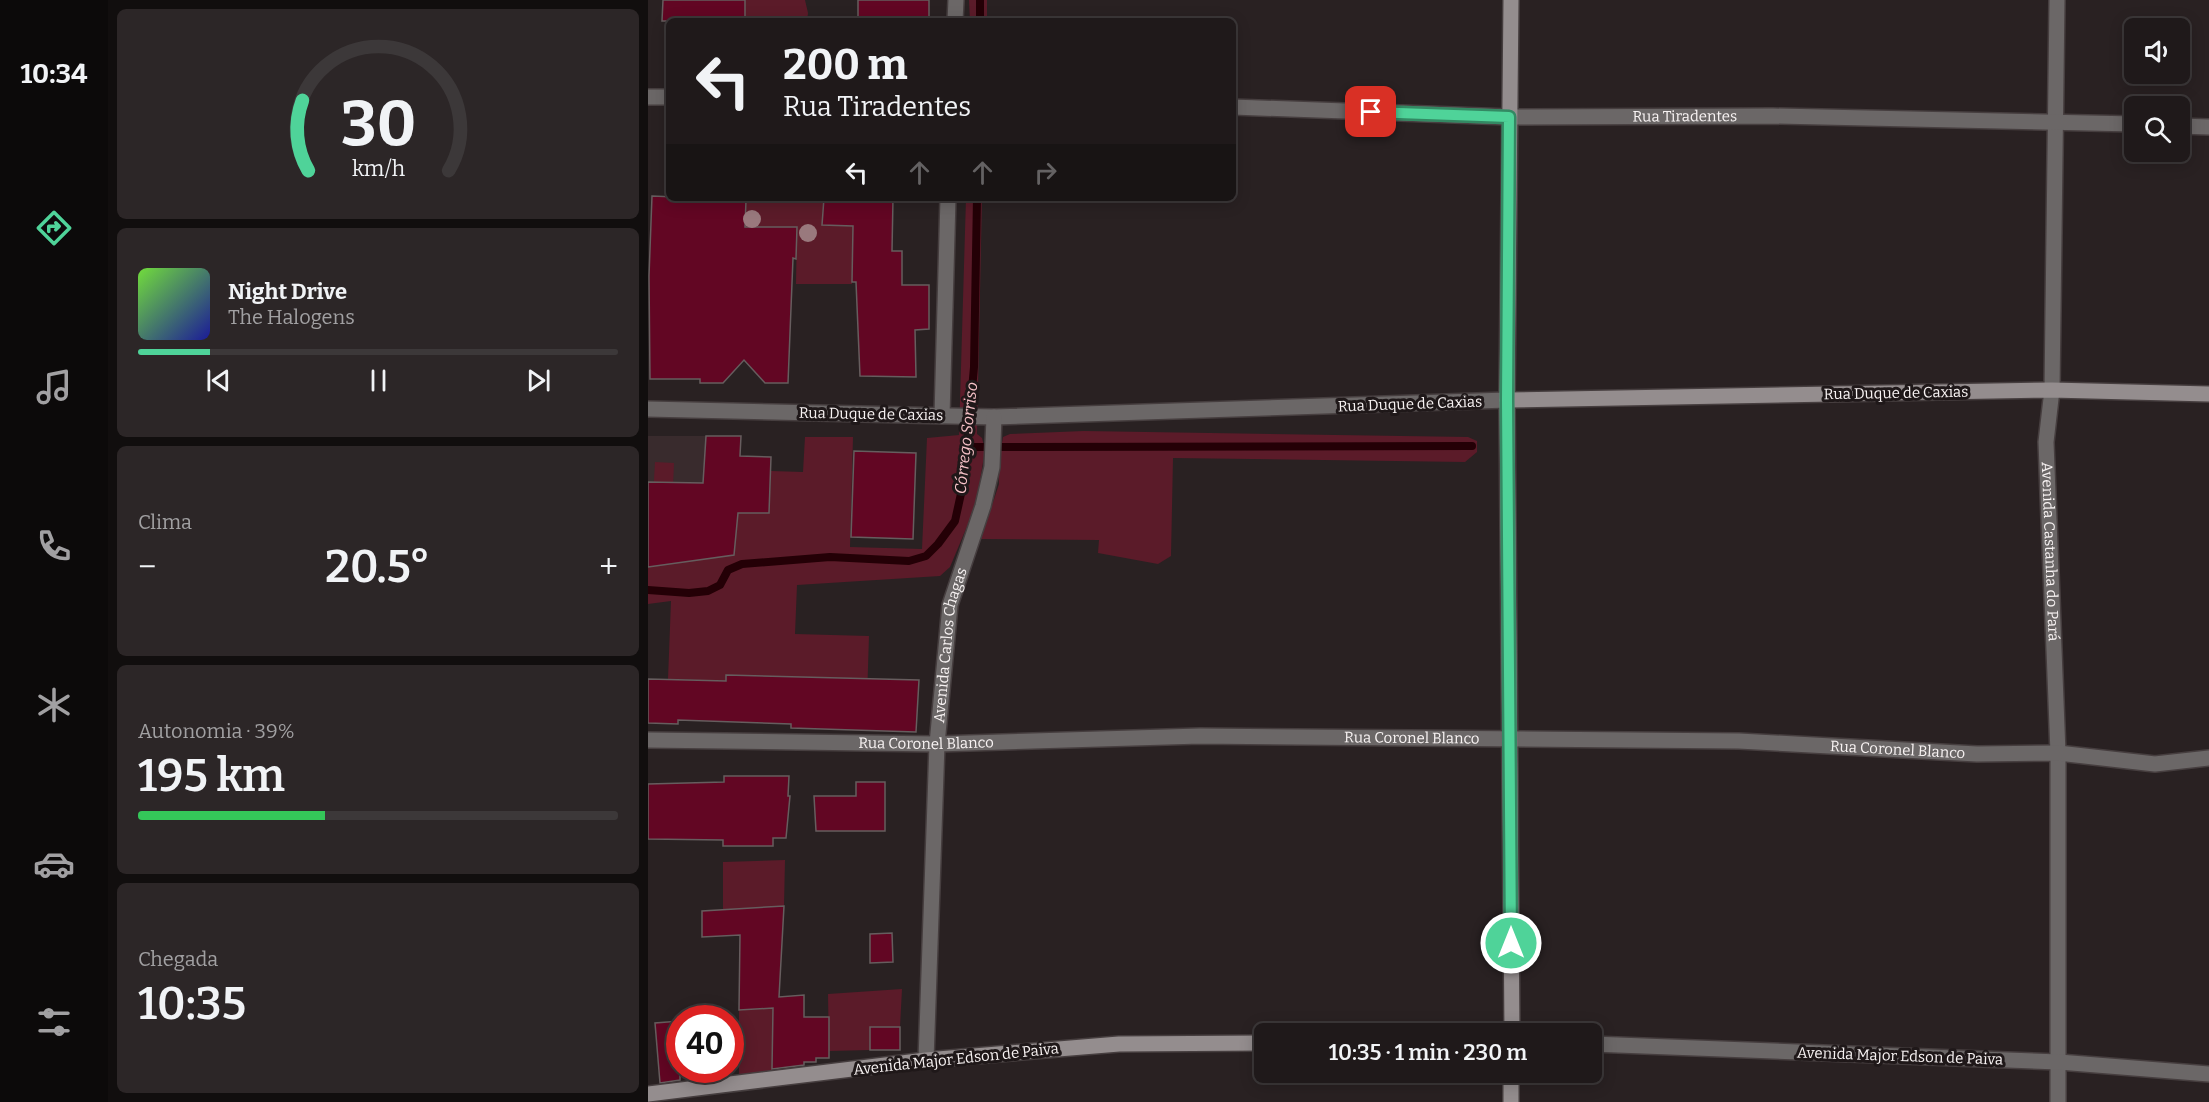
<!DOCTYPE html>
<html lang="pt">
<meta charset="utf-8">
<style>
:root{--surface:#1f191a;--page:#2c2627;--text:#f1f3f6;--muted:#a1a0a2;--line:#3c3839;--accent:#4fd399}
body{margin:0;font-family:Bitter,serif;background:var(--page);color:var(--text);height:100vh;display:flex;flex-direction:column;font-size:22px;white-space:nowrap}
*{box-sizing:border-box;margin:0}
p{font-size:20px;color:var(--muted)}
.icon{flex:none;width:33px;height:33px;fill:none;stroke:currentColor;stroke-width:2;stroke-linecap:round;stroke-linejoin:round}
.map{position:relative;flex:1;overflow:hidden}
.side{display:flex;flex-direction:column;gap:9px;padding:9px;background:#110e0e;width:540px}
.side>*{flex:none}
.banner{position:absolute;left:18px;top:18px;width:570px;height:183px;border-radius:9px;box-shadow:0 3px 15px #0003,0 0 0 2px var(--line);background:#1f191a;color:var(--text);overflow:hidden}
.controls{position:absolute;left:1476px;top:18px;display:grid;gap:12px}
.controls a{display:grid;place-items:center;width:66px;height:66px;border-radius:9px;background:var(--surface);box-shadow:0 3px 15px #0003,0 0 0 2px var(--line);font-size:30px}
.speed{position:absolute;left:18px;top:1005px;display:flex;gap:12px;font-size:30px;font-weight:700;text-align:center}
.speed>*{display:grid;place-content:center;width:78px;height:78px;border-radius:50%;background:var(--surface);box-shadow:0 3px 15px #0003,0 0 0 2px var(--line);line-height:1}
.speed .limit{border:9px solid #d22;background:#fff;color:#111}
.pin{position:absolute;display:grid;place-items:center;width:51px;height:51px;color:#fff;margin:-26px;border-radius:12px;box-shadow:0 3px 9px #0006}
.me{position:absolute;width:66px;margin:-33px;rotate:0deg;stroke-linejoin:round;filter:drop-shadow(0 0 4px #0008)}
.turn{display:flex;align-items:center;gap:21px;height:126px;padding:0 18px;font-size:27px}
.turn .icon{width:78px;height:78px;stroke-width:2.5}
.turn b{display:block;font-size:42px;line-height:51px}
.lanes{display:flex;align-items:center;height:57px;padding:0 18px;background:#0003;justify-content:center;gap:30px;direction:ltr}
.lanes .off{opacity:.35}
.big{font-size:45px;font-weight:600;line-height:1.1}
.side .widget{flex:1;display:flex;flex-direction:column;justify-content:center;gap:9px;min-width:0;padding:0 21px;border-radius:9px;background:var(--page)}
.side .dial{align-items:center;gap:0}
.dial svg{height:156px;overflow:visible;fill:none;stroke:var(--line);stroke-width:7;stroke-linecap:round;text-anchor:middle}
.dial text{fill:var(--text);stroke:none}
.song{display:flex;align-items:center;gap:18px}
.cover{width:72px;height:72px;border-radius:9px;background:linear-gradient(135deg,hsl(100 70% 55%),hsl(240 70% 35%))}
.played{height:6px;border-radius:3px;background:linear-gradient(90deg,var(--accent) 15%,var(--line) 15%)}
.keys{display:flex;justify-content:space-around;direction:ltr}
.heat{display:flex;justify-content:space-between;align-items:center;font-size:33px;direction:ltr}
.charge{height:9px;border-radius:4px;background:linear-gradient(90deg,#34c759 39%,var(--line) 0)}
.trip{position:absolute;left:606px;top:1023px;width:348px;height:60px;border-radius:9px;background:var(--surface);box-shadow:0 3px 15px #0003,0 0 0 2px var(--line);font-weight:600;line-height:60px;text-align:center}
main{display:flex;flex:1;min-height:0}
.dock{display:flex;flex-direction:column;width:108px;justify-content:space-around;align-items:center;background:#0c0a0a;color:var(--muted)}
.dock .icon{width:42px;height:42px}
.dock .selected{color:var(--accent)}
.dock b{font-size:27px;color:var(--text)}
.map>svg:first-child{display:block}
</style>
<main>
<nav class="dock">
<b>10:34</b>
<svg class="icon selected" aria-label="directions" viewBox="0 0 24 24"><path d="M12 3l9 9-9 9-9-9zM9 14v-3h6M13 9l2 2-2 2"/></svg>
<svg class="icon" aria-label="music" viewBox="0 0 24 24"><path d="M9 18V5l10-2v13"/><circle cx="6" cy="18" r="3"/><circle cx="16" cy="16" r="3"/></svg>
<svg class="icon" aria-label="phone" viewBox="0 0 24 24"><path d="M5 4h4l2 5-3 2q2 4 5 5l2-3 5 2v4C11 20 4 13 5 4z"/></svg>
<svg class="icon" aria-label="climate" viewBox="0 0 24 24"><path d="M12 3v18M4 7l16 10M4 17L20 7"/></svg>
<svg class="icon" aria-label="car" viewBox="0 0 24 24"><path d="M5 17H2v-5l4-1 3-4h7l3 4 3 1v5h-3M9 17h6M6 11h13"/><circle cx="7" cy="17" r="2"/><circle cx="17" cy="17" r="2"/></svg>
<svg class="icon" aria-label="filters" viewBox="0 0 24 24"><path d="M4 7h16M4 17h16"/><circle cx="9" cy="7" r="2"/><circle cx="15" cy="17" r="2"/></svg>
</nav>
<section class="side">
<div class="widget dial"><svg viewBox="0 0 100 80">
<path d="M14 69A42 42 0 1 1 86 69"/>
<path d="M14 69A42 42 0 0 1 11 33" stroke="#4fd399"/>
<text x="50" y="56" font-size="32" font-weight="700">30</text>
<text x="50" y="72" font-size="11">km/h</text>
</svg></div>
<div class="widget">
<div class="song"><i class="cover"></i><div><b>Night Drive</b><p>The Halogens</p></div></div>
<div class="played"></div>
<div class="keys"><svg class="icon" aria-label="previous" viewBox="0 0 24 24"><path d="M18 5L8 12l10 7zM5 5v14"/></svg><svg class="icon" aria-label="pause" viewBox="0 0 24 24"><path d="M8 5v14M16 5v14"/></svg><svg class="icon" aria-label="next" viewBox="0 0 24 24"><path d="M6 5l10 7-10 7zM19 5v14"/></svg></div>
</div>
<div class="widget"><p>Clima</p>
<div class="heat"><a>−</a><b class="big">20.5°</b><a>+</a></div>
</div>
<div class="widget"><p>Autonomia · 39%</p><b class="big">195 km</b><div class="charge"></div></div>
<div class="widget"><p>Chegada</p><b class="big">10:35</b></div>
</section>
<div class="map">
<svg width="1561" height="1102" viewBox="0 0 1561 1102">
<rect width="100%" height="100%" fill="#292122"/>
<path fill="#392b2d" d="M 0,436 L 93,436 L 86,555 L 0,567 Z"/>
<g fill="#5b1b29">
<path d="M 97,0 L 157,0 L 160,13 L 159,21 L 97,21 Z"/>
<path d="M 321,0 L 339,0 L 339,21 L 322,21 Z"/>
<path d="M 98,198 L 176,198 L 174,225 L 205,226 L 204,284 L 148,284 L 149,227 L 97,227 Z"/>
<path d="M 318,198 L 334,198 L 329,434 L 334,438 L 337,450 L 328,505 L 302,567 L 292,576 L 149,585 L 147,634 L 221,636 L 218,730 L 188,678 L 79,675 L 78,681 L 20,679 L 23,601 L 0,604 L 0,567 L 86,555 L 89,512 L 121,513 L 123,471 L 155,472 L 157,437 L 205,437 L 202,547 L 274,549 L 279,438 L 311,435 Z"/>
<path d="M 436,431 L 820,437 L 829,441 L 829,452 L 817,462 L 525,458 L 523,556 L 510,564 L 450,553 L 451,540 L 333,539 L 351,484 L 350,465 L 355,437 L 362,434 Z"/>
<path d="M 7,462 L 26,463 L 23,534 L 3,533 Z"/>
<path d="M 137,860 L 136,906 L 75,910 L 75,862 Z"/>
<path d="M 254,989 L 252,1027 L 222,1027 L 222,1050 L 181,1051 L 180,994 Z"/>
<path d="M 125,1008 L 124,1074 L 91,1078 L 91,1010 Z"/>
</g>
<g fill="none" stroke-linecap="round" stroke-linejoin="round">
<g stroke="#240006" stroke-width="8">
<path d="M 332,21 L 332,0"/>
<path d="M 318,447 L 824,446"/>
<path d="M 0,590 L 41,593 L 60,591 L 72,585 L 80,570 L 94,564 L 182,557 L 261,561 L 278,556 L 290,544 L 307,521 L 316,480 L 326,367 L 329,198"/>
</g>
</g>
<g fill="#620623" stroke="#665d5e" stroke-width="1.5">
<path d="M 15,0 L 97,0 L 97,21 L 14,21 Z"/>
<rect x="210" y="0" width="71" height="21"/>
<path d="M 4,196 L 98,200 L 97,227 L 149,227 L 148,259 L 145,258 L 140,383 L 117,383 L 96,360 L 75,383 L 52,383 L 52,379 L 2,379 L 1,276 Z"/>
<path d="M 176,198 L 245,198 L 244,251 L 254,251 L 254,285 L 281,285 L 281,329 L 267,330 L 268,377 L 212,376 L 208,282 L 204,282 L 205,226 L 174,225 Z"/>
<path d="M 58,436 L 93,436 L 92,456 L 123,457 L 121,513 L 90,513 L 86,555 L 0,567 L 0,482 L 55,483 Z"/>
<path d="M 206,451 L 268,453 L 265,539 L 203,537 Z"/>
<path d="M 78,675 L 271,680 L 268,732 L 143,728 L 143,724 L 30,720 L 30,724 L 0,723 L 0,679 L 78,681 Z"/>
<path d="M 76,776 L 141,776 L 140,796 L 142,796 L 138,838 L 125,838 L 125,846 L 75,846 L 75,840 L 0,839 L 0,784 L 76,782 Z"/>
<path d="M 208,782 L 237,782 L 237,831 L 168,831 L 166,796 L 208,796 Z"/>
<path d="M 136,906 L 131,997 L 156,995 L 156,1017 L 181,1017 L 181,1058 L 168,1058 L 168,1062 L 156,1062 L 156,1065 L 124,1069 L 125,1008 L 91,1010 L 92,935 L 54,937 L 54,911 Z"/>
<path d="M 244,933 L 245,962 L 222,963 L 222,934 Z"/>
<path d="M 32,1021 L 32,1080 L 12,1083 L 7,1023 Z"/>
<rect x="222" y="1027" width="30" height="23"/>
</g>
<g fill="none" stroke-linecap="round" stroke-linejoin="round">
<g stroke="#463e3f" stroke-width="18">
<g id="street">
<path id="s1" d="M 1409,0 L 1404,390 L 1398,442 L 1410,753 L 1410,1102"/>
<path d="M 307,21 L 308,0"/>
<path d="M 0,97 L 21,97"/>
<path id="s2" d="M 585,107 L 861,117 L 1125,116 L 1486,124"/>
<path d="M 1532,126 L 1561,127"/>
<path d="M 0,409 L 346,417 L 859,400"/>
<path d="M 294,416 L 300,198"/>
<path id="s3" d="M 0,740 L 289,744 L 552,736 L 1091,741 L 1329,754 L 1410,753 L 1507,764 L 1561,758"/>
<path d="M 944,1044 L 1411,1062 L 1561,1074"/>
<path id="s4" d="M 278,1060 L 289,744 L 302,605 L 335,506 L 344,467 L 346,417"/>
</g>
</g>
<g stroke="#463e3f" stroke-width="18">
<g id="secondary">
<path d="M 863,0 L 859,400 L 864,1034"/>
<path d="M 859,400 L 1404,390 L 1561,394"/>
<path d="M 0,1094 L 278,1060 L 471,1044 L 616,1043"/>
<path d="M 863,1102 L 863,1072"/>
</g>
</g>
<use href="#street" stroke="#6b6767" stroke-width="15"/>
<use href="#secondary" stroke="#948d8e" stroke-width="15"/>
</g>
<g fill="#99797d">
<circle cx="104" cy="219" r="9"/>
<circle cx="160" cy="233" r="9"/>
</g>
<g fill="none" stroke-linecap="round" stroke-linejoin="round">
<g stroke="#338963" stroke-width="15">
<path id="route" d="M 723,112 L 861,117 L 859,400 L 863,943"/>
</g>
<use href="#route" stroke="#4fd399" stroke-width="10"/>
</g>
<g text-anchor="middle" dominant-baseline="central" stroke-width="6" stroke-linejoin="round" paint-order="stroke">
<g font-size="15" fill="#f8f3f3" stroke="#1f1819">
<text stroke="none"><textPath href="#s2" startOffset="452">Rua Tiradentes</textPath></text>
<text transform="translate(1248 393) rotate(-1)">Rua Duque de Caxias</text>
<text transform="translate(762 404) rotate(-2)">Rua Duque de Caxias</text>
<text transform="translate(223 414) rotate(1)">Rua Duque de Caxias</text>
<text stroke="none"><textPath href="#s1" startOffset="552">Avenida Castanha do Pará</textPath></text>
<text stroke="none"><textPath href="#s4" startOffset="416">Avenida Carlos Chagas</textPath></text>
<text stroke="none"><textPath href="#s3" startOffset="764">Rua Coronel Blanco</textPath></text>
<text stroke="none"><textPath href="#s3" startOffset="278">Rua Coronel Blanco</textPath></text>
<text stroke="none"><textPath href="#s3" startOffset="1250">Rua Coronel Blanco</textPath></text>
<text transform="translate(1252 1056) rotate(2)">Avenida Major Edson de Paiva</text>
<text transform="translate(308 1059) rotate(-6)">Avenida Major Edson de Paiva</text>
</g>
<g font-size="16" font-style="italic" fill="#f7c2c8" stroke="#1f1819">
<text transform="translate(318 438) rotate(-84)">Córrego Sorriso</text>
</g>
</g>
</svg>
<div class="controls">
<a><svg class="icon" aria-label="sound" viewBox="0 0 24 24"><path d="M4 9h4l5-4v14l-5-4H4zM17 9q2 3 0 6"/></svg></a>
<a><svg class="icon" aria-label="search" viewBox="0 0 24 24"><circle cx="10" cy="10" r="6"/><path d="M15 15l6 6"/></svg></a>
</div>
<div class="speed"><div class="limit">40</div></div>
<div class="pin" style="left:723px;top:112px;background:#d93025"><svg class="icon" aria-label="arrive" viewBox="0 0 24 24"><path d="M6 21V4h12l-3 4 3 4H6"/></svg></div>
<svg class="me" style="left:863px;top:943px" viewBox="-20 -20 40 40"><circle r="17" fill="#4fd399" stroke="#fff" stroke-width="3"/><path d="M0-11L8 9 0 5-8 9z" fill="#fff"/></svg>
<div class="trip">10:35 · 1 min · 230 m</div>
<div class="banner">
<div class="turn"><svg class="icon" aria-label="left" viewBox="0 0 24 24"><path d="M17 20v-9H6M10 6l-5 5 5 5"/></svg><div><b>200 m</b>Rua Tiradentes</div></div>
<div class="lanes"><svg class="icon" aria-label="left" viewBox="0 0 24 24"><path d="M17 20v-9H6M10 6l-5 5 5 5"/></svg><svg class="icon off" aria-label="ahead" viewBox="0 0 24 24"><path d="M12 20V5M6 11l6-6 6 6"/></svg><svg class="icon off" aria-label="ahead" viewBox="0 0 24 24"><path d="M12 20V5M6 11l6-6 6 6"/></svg><svg class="icon off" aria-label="right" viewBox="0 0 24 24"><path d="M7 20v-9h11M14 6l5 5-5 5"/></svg></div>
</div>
</div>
</main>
